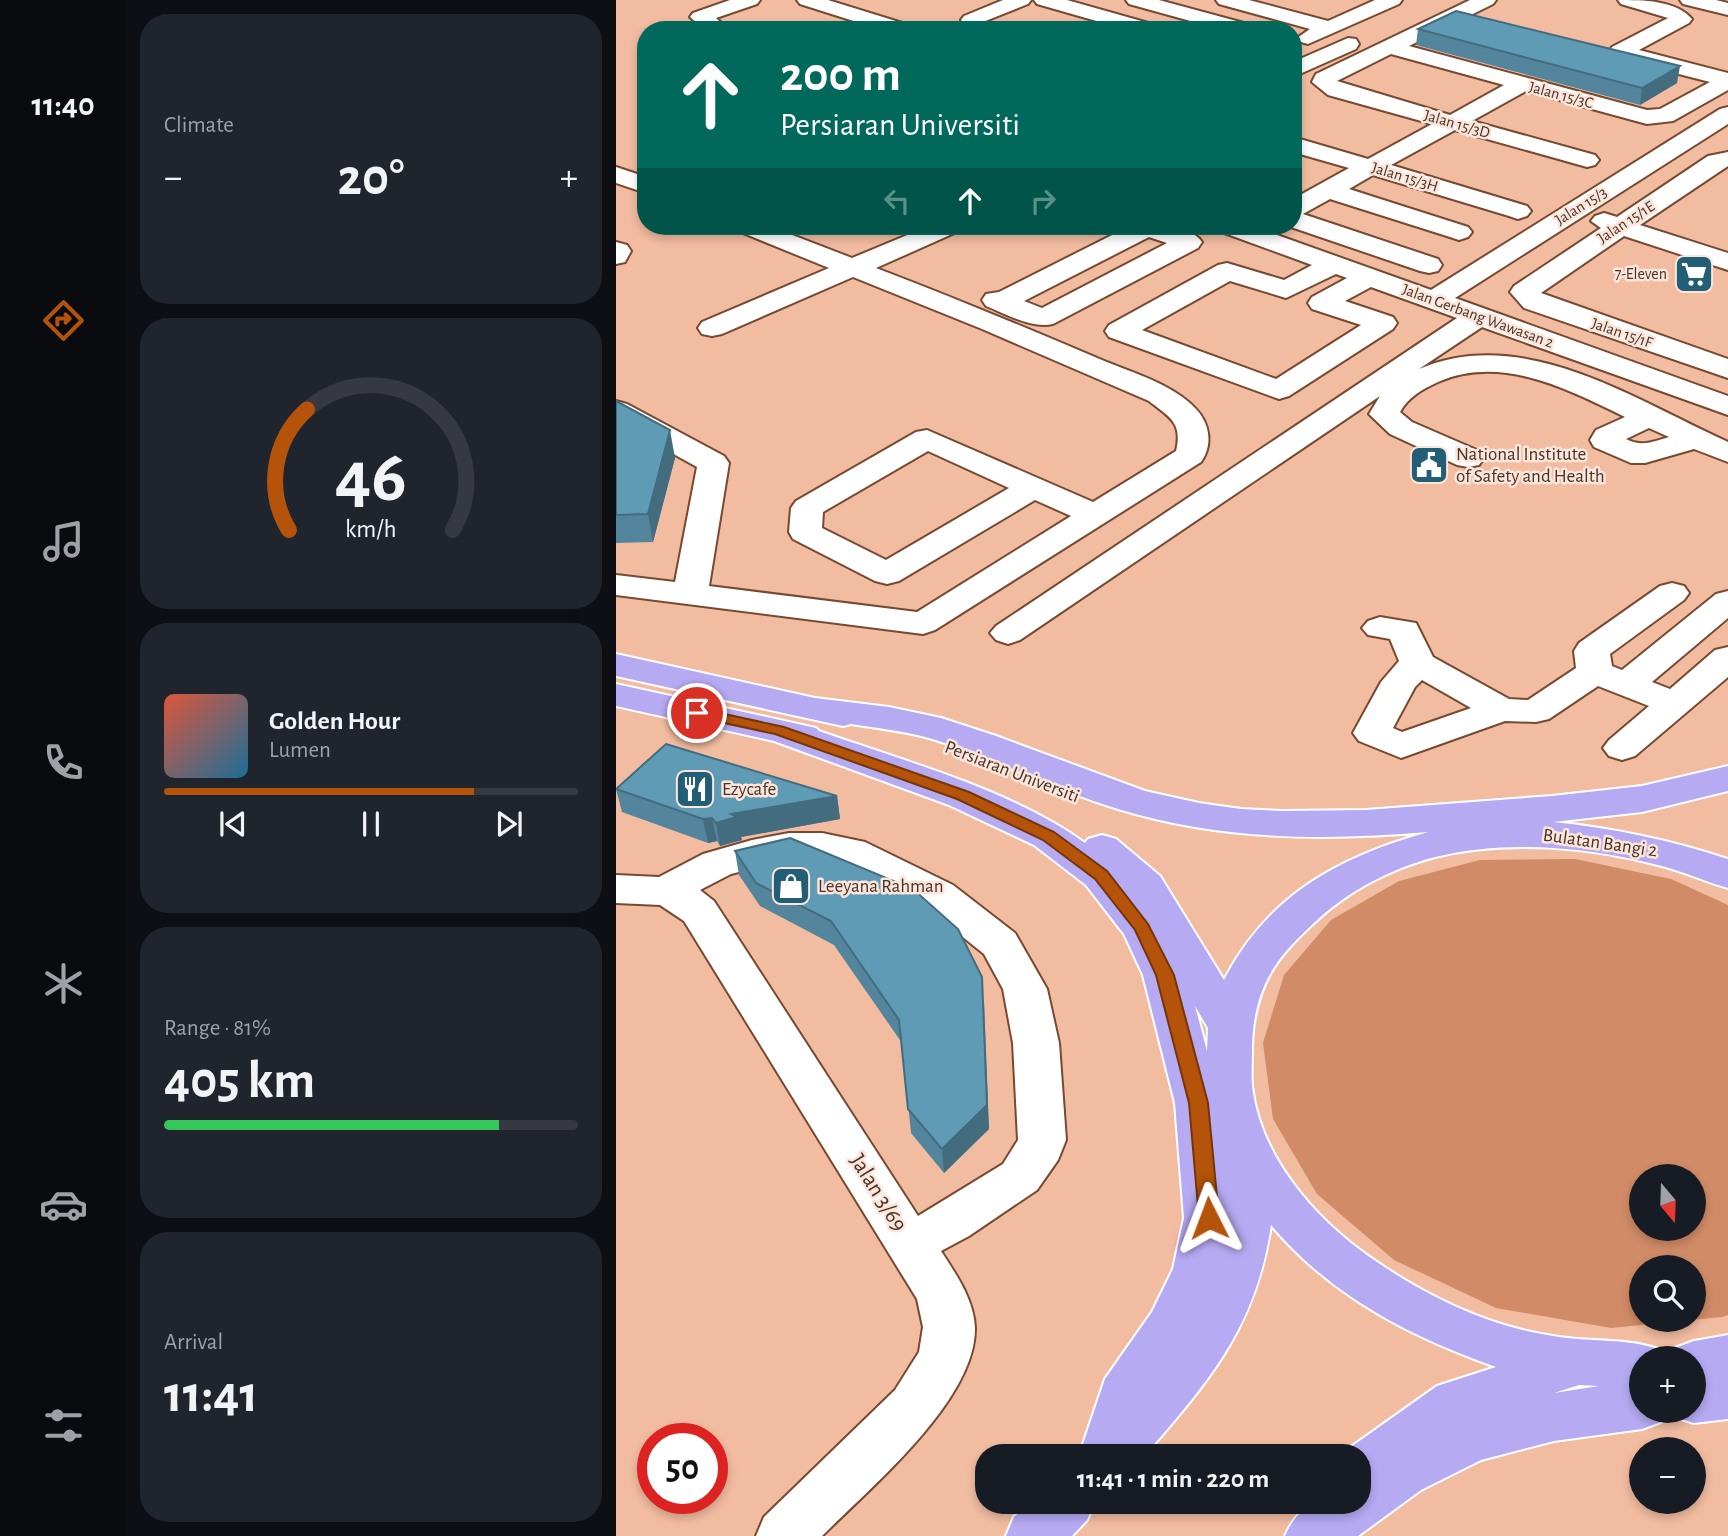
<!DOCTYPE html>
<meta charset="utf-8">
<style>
:root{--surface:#171b24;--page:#20242c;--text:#f1f3f6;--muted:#9ea1a6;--line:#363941;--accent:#b45309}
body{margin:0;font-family:"Alegreya Sans",sans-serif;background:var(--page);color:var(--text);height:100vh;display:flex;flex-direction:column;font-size:26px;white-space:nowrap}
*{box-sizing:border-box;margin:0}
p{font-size:23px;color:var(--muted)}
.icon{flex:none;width:38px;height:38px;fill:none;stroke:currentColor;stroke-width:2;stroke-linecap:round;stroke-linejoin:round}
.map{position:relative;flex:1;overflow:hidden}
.details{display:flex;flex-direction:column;gap:14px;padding:14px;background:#0d0f14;width:490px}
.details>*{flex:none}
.guide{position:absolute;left:21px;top:21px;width:665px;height:214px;border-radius:28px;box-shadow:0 4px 10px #0003;background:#00695c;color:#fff;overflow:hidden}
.needle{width:46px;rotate:161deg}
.controls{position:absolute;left:1013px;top:1164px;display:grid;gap:14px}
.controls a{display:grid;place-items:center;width:77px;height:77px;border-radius:50%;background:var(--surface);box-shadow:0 4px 10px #0003;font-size:35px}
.speed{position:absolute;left:21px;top:1423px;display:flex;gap:14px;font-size:35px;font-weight:700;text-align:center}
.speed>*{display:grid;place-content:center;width:91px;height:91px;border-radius:50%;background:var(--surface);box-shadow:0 4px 10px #0003;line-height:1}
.speed .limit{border:10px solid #d22;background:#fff;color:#111}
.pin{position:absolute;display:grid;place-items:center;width:60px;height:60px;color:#fff;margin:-30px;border:4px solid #fff;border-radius:50%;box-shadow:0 2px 7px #0007}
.me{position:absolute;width:77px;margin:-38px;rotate:357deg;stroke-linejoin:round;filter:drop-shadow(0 0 5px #0008)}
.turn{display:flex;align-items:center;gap:24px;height:147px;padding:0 28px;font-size:32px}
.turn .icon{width:91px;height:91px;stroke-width:2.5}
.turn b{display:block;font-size:49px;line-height:60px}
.lanes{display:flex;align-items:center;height:66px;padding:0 28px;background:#0003;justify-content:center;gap:35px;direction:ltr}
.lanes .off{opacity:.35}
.big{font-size:52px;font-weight:600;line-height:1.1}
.details .tile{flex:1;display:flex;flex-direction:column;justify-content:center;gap:10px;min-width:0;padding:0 24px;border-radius:28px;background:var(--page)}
.details .dial{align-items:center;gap:0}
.dial svg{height:182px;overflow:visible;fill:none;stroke:var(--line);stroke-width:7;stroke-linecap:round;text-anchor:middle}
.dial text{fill:var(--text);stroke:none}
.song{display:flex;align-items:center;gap:21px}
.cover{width:84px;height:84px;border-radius:10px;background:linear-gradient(135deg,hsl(10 70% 55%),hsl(200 70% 35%))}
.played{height:7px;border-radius:4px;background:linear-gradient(90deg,var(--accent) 75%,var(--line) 75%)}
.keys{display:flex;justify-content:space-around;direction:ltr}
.heat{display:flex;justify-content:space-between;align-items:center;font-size:38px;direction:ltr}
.charge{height:10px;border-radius:5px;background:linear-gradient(90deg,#34c759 81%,var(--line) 0)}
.trip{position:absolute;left:359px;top:1444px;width:396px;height:70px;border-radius:28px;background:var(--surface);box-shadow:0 4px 10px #0003;font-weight:600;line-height:70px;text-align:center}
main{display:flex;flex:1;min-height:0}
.menu{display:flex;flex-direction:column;width:126px;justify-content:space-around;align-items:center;background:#090b0e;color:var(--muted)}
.menu .icon{width:49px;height:49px}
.menu .active{color:var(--accent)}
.menu b{font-size:32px;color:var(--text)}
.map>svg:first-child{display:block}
</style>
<main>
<nav class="menu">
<b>11:40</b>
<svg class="icon active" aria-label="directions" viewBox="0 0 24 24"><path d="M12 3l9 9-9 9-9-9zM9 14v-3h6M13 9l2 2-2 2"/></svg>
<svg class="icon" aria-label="music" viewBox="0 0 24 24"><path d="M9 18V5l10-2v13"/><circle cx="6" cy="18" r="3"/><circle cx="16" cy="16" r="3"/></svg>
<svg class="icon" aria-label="phone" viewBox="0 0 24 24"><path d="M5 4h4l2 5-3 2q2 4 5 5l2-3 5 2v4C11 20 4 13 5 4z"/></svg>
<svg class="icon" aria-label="climate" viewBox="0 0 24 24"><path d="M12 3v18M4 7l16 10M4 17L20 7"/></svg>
<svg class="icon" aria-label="car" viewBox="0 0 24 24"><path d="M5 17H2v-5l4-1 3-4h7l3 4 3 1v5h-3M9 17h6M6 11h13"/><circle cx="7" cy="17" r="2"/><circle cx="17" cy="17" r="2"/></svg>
<svg class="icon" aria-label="filters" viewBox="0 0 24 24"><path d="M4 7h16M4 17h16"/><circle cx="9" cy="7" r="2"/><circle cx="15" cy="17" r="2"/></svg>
</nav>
<section class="details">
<div class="tile"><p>Climate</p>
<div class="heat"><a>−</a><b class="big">20°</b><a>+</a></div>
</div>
<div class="tile dial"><svg viewBox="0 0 100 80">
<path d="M14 69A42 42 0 1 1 86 69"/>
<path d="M14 69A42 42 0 0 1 22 16" stroke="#b45309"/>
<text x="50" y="56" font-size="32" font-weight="700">46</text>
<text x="50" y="72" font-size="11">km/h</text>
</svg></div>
<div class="tile">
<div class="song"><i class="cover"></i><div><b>Golden Hour</b><p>Lumen</p></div></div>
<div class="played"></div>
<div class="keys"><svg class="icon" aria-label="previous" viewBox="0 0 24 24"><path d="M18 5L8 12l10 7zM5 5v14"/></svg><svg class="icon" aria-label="pause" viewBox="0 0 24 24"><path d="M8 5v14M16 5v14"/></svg><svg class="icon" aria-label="next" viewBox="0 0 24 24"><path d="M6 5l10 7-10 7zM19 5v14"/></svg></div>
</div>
<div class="tile"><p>Range · 81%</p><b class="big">405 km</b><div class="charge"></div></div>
<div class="tile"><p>Arrival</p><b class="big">11:41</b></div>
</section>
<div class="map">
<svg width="1112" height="1536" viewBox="0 0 1112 1536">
<rect width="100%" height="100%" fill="#f2bca1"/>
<path fill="#d18b66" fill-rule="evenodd" d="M 959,859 L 1055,879 L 1112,905 L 1112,1315 L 1106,1317 L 995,1328 L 880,1308 L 778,1260 L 701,1194 L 657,1119 L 647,1043 L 668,975 L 715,920 L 783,881 L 864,860 ZM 1026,1176 L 1078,1176 L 1078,1228 L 1026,1228 ZM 1026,1267 L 1078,1267 L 1078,1320 L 1026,1320 Z"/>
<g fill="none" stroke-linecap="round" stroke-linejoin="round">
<g stroke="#764930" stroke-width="4">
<g id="minor">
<path d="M 114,0 L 144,0 L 141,4 L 100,18 L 113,30 L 89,30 L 74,17 L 77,13 Z"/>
<path d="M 181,0 L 212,0 L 296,26 L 299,30 L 266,30 L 184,4 Z"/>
<path d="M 387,0 L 415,0 L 412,4 L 362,24 L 348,24 L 345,20 L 348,16 Z"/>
<path d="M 418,0 L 451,0 L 543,26 L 546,30 L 512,30 L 421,4 Z"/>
<path d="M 510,0 L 543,0 L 639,26 L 642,30 L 607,30 L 513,4 Z"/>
<path d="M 600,0 L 633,0 L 712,21 L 759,0 L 786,0 L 783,4 L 692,44 L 685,42 L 681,38 L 694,29 L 603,4 Z"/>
<path d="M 854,0 L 880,0 L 877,4 L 793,46 L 1031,110 L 1044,109 L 1094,82 L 996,57 L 993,52 L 996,47 L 1052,18 L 1005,4 L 1002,0 C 1027,0 1060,0 1076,19 L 1073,23 L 1023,50 L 1112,73 L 1112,90 L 1057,121 L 1031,124 L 910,91 L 856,121 L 979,155 L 983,160 L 979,165 L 971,167 L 839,130 L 775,165 L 911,206 L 915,211 L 911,216 L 902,219 L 893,216 L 757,175 L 733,189 L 852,227 L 856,232 L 852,237 L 843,240 L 834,237 L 714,199 L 687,214 L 822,259 L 826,265 L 822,271 L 813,273 L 804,271 L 672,226 L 677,226 L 677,199 L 733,168 L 677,152 L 677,137 L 752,159 L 816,124 L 712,95 L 696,82 L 700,74 ZM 775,54 L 888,85 L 834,115 L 721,81 Z"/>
<path d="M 1064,0 L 1100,0 L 1112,3 L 1112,15 L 1067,4 Z"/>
<path d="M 732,38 L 740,39 L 743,44 L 740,49 L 677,77 L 677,62 Z"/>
<path d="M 1112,107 L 1112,124 L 839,298 L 1112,396 L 1112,415 L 866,327 L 803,369 C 907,324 1019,400 1112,442 L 1112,462 L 1078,449 L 1029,463 L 1015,463 L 978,447 L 974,440 L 980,430 L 1009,417 C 951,389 885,354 822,382 C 807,389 792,397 784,412 L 796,422 L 863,451 L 868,458 L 863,465 L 852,467 L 841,465 L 774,434 L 753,414 L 764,396 L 404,640 L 392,644 L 380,640 L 374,633 L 380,626 L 841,318 L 755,287 L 729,301 L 777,317 L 781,323 L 777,329 L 673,396 L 663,399 L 493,337 L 489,331 L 493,325 L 602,265 L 611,263 L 668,280 L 696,265 L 603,231 L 599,226 L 636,226 L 815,290 L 1104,109 ZM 720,274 L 731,278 L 696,297 L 692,303 L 696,309 L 745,325 L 660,379 L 526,330 L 614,281 L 670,298 ZM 1033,428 L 1053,437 C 1036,442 1026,447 1010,439 Z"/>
<path d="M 1112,152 L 1112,166 L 1024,225 L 1112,253 L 1112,270 L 1008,236 L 925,293 L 1112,359 L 1112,378 L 908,308 L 894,292 L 898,286 L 985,228 L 975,221 L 979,216 L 988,213 L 1001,217 L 1092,156 Z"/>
<path d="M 0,167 L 30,177 L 30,193 L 0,183 Z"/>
<path d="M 118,226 L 153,226 L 236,258 L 313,226 L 347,226 L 343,231 L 260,268 C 336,297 411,328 486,360 C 517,373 557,384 580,409 C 594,424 597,445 585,462 L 319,630 L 307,634 L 0,595 L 0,575 L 59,582 L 81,467 L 0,422 L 0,401 L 11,404 L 108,456 L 113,463 L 93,586 L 301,612 L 455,516 L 419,500 L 283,581 L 271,584 L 259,581 L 177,539 L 173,532 L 175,508 L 180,501 L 300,432 L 311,430 L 477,502 L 560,451 C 567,422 553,417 533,401 L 366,329 L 237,277 L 106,334 L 96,336 L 86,334 L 82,328 L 86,322 L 213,268 L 122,231 ZM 312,451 L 393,488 L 270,560 L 206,528 L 207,512 Z"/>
<path d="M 514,226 C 534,225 574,224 586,242 L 582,248 L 437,324 C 416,329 390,314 370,306 L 366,300 L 370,294 L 383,292 ZM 533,237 L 551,243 L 426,308 L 408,301 Z"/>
<path d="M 0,242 L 11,245 L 15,251 L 9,262 L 0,264 Z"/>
<path d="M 1056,583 L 1068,586 L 1073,593 L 1068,600 L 994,654 L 996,666 L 1006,670 L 1100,594 L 1112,591 L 1112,618 L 1036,682 L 1054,689 L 1099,650 L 1112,647 L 1112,677 L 1019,756 L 1006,760 L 993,756 L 987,748 L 993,740 L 1033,706 L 982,686 L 933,719 L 920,722 L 889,721 L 785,758 L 743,741 L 737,733 L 765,682 L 783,661 L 774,639 L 752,635 L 746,628 L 752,621 L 764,617 L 800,623 L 817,657 L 893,699 L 912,700 L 960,668 L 958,651 L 963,643 L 1044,586 ZM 806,680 L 855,708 L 786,732 L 777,728 L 799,687 Z"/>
<path d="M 173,833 L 206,833 L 249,842 L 337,885 L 399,933 L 431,989 L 443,1043 L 450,1140 L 442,1160 L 421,1190 L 353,1236 L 325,1251 C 340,1274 358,1300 359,1328 C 360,1400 254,1488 206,1536 L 140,1536 L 148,1517 L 279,1390 L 303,1352 L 307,1327 L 301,1299 L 68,921 L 44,905 L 0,903 L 0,875 L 43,877 L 87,854 L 136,840 ZM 173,859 L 225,863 L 307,905 L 368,954 L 387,989 L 397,1043 L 402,1140 L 387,1164 L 302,1216 L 98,901 L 84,890 L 115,874 Z"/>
</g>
</g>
<g stroke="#fff" stroke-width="4">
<g id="major">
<path d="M 0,654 L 199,698 L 273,707 L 325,718 L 380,736 L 529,791 L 583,803 L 625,809 L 666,811 L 750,810 L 936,796 L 1026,786 L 1112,766 L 1112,791 L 1026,812 L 937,822 C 997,828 1054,840 1112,859 L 1112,888 C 1090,882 1069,872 1046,866 C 974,847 892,839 819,857 C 774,869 732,891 699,922 C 683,937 668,951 657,969 C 641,995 636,1022 636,1052 C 636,1063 635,1075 636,1086 C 644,1158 701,1221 758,1260 C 813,1298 876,1328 943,1337 C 976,1342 1012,1338 1045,1350 L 1049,1358 L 1026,1358 L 1026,1410 L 1050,1410 L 1045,1422 L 1026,1429 L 938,1441 L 865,1460 L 805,1490 L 742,1536 L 669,1536 C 686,1498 705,1502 742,1502 L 742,1456 L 727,1456 L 728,1452 L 821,1386 L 880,1367 C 793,1336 715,1296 655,1225 C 640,1327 593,1381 528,1456 L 463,1456 L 489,1379 L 536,1312 L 557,1269 L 568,1218 L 559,1103 L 527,975 L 508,934 L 470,885 L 418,845 L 333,805 L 158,741 L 0,706 L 0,684 L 200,728 L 203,731 C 290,762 394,789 469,843 L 472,839 L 486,835 L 500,839 L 544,876 L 608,980 C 652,895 723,857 812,832 C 707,841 604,840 502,809 C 437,790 378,757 313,738 C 288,731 261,728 235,724 L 227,726 L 0,676 ZM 579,1006 L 592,1028 L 591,1051 ZM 963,1385 L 983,1386 L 938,1393 Z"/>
<path d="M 1112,1335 L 1112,1419 L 1078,1423 L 1059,1417 L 1056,1410 L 1078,1410 L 1078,1358 L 1055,1358 L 1059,1348 L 1078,1341 Z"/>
<path d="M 414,1502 L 479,1502 L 471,1520 L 456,1536 L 390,1536 L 398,1517 Z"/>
</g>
</g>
<use href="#minor" fill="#fff" fill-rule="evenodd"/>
<use href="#major" fill="#b6aaf3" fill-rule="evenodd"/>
</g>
<g fill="#53859d">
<path d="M 802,29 L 1061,83 L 1024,105 L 800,45 Z"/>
<path d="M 0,401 L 59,458 L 37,542 L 0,543 Z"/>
<path d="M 0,789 L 221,796 L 224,819 L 125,837 L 126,840 L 104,846 L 101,841 L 92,843 L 6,812 Z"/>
<path d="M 119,851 L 368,1001 L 373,1129 L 328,1173 L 295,1133 L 286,1043 L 218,945 L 144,906 L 123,875 Z"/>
</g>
<g fill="#436c7f">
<path d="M 1064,66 L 1061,83 L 1024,105 L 1026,88 Z"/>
<path d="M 54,430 L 59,458 L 37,542 L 32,514 Z"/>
<path d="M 221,796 L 224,819 L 125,837 L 126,840 L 104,846 L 100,823 L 115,814 Z"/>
<path d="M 96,818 L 101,841 L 92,843 L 87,819 Z"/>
<path d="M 366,977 L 373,1129 L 328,1173 L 326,1149 Z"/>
</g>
<g fill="#609bb6" stroke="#436c7f" stroke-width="2">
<path d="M 840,11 L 1064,66 L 1026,88 L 802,29 Z"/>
<path d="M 0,401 L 54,430 L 32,514 L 0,515 Z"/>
<path d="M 50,744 L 221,796 L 115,814 L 121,817 L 100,823 L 96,818 L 87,819 L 0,789 Z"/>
<path d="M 174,838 L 297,889 L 342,929 L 366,977 L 371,1105 L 326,1149 L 292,1109 L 283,1020 L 215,921 L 140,883 L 119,851 Z"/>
</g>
<path fill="#b45309" stroke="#753606" stroke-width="2" d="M 81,708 L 168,727 L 353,792 L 438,832 L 491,871 L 532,924 L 558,975 L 592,1103 L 603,1218 L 600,1224 L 593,1226 L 586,1224 L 583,1218 L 573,1103 L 540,975 L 519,930 L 479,879 L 427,840 L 341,799 L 159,734 L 76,716 L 74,713 Z"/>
<defs>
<g id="supermarket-square" transform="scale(2.0125)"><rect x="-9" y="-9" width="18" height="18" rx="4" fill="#225e76" stroke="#fce5da"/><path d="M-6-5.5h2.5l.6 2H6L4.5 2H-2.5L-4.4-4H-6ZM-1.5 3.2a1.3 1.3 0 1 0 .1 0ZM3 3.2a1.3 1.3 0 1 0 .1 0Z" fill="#fff"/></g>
<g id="civic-square" transform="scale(2.0125)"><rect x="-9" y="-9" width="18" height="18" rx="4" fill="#225e76" stroke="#fce5da"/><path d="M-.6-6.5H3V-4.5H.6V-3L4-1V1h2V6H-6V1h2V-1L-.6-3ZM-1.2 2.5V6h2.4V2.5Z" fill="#fff"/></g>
<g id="restaurant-square" transform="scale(2.0125)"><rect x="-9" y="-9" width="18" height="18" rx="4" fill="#225e76" stroke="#fce5da"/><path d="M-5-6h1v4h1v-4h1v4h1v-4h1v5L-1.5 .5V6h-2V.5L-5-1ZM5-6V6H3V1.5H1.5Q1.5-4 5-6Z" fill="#fff"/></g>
<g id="shop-square" transform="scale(2.0125)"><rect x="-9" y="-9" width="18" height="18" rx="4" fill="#225e76" stroke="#fce5da"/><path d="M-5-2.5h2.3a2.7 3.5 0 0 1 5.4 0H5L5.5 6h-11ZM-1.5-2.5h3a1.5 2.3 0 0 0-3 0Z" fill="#fff"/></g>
</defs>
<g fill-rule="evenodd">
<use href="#supermarket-square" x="1078" y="274"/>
<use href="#civic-square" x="813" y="465"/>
<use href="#restaurant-square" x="79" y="789"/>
<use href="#shop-square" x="175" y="886"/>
</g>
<g text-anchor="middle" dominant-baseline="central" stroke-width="5" stroke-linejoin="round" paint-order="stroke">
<g font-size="16" fill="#483328" stroke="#fce5da">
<text transform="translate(945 95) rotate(15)">Jalan 15/3C</text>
<text transform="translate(841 124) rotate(16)">Jalan 15/3D</text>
<text transform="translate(789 177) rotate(17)">Jalan 15/3H</text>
<text transform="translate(965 206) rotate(-32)">Jalan 15/3</text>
<text transform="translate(1010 222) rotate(-33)">Jalan 15/1E</text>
<text transform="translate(862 316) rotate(20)">Jalan Gerbang Wawasan 2</text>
<text transform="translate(1006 333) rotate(19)">Jalan 15/1F</text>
</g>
<g font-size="16" fill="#483328" stroke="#fce5da" text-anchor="end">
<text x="1051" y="274">7-Eleven</text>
</g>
<g font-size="19" fill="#483328" stroke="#fce5da" text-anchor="start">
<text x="840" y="454">National Institute<tspan x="840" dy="22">of Safety and Health</tspan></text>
<text x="106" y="789">Ezycafe</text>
<text x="202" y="886">Leeyana Rahman</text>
</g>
<g font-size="19" fill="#483328" stroke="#fce5da">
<text transform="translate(396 772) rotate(21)">Persiaran Universiti</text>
<text transform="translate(984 843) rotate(8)">Bulatan Bangi 2</text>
</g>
<g font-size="23" fill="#483328" stroke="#fce5da">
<text transform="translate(262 1193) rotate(58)">Jalan 3/69</text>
</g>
</g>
</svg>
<div class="controls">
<a><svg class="needle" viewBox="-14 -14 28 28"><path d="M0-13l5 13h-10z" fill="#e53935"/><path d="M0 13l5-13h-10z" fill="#9ea1a6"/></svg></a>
<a><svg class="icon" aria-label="search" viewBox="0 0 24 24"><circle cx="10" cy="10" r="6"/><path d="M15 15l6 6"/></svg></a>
<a>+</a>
<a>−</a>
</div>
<div class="speed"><div class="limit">50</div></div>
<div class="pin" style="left:81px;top:713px;background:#d93025"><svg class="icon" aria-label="arrive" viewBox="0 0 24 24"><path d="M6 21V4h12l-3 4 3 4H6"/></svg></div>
<svg class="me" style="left:593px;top:1218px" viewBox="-20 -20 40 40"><path d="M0-17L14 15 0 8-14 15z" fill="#b45309" stroke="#fff" stroke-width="4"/></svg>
<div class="trip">11:41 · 1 min · 220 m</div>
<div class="guide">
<div class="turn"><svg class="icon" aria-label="ahead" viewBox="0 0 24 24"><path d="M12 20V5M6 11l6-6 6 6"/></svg><div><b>200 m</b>Persiaran Universiti</div></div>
<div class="lanes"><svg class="icon off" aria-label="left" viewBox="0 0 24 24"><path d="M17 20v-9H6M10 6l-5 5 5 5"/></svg><svg class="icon" aria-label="ahead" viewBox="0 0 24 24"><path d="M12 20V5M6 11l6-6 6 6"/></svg><svg class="icon off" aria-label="right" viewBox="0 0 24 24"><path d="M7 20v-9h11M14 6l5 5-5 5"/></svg></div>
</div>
</div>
</main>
